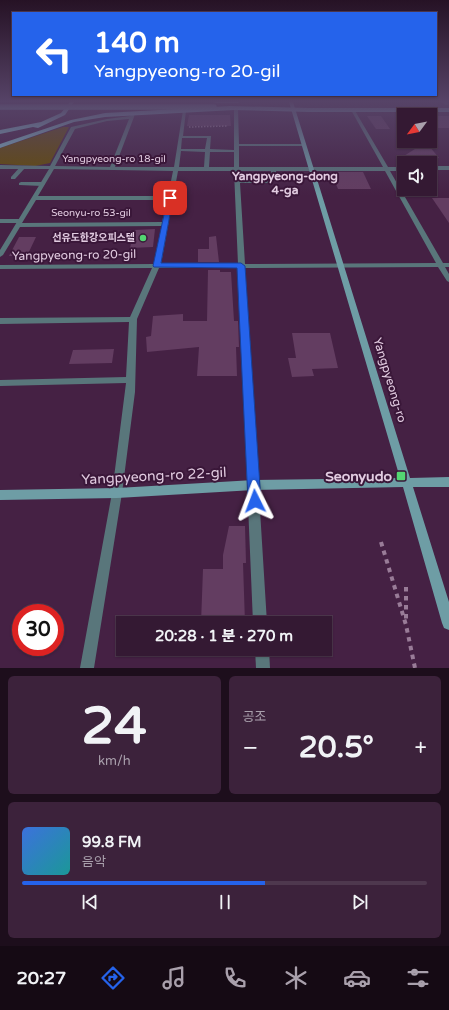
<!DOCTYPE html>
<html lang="ko">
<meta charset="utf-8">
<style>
:root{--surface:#341933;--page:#3c223b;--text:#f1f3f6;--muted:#a9a0ac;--line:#4e384e;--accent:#2563eb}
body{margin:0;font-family:"Varela Round","Noto Sans KR",sans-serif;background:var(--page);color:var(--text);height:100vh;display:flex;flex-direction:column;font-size:15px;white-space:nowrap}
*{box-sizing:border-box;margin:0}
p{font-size:13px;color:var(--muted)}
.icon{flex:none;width:22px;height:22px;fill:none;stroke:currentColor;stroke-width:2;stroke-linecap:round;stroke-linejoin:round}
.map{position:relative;height:668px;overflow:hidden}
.drawer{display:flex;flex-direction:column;gap:8px;padding:8px;background:#1d0e1c;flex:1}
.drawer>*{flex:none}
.hud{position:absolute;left:12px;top:12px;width:425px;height:84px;border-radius:0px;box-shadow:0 1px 3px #0004,0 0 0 1px var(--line);background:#2563eb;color:#fff;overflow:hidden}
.needle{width:26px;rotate:238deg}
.fabs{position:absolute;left:397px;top:108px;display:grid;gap:8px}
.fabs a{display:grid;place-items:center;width:40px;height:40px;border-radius:0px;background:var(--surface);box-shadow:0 1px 3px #0004,0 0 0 1px var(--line);font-size:20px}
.speed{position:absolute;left:12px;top:604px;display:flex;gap:8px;font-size:20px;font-weight:700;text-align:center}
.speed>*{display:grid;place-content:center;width:52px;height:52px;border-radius:50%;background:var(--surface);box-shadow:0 1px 3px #0004,0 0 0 1px var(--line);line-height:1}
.speed .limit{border:6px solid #d22;background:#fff;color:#111}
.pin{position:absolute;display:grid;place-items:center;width:34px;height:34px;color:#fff;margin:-17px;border-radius:8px;box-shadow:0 2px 6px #0006}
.me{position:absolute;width:44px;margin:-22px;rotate:357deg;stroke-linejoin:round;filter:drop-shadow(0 0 3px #0008)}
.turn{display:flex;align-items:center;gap:14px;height:84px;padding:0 16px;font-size:18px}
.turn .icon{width:52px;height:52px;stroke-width:2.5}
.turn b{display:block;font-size:28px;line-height:34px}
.big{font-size:30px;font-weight:800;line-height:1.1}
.drawer .card{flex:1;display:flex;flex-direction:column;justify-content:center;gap:6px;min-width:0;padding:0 14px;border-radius:6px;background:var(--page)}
.drawer .dial{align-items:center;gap:0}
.dial b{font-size:52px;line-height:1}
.song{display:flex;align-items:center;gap:12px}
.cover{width:48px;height:48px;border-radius:6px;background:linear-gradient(135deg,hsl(220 70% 55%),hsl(180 70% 35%))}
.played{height:4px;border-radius:2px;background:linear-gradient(90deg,var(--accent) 60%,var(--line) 60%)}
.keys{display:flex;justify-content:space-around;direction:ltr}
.heat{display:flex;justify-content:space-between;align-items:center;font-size:22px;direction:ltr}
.drawer .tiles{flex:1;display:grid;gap:8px;grid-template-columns:1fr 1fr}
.card:last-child{grid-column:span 2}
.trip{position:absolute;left:116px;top:616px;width:216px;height:40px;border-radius:0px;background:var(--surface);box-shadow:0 1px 3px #0004,0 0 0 1px var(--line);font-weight:800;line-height:40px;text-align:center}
.dock{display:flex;height:64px;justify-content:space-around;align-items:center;background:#150a14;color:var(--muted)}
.dock .icon{width:28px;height:28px}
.dock .current{color:var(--accent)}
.dock b{font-size:18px;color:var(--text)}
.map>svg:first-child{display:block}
</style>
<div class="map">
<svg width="449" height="668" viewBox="0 0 449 668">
<rect width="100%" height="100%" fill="#452144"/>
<path fill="#644c00" d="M 63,127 L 69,127 L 50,163 L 35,166 L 0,164 L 0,148 Z"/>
<g fill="#633d61">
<path d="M 189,115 L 230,115 L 231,126 L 187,126 Z"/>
<path d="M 367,116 L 381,116 L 390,129 L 376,129 Z"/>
<rect x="430" y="116" width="19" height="12"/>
<path d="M 409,141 L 425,141 L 439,158 L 430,158 L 422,163 L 413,163 L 399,159 L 415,149 Z"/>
<path d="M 331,172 L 363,172 L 371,189 L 338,189 Z"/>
<path d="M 432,198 L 449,198 L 449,223 Z"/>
<path d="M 155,229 L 153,247 L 130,248 L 134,230 Z"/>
<path d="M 216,236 L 219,262 L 198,262 L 198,249 L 209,249 L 209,237 Z"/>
<path d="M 19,237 L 36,237 L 27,256 L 9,256 Z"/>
<path d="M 208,270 L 220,270 L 220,272 L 231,272 L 234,321 L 238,321 L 239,347 L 236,347 L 237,376 L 197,376 L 199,347 L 147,352 L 146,337 L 151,336 L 153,316 L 183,314 L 183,321 L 207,321 Z"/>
<path d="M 292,333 L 330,333 L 338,368 L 312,369 L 314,376 L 292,377 L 288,358 L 296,358 Z"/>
<path d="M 114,349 L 112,363 L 69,364 L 73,350 Z"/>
<path d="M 229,526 L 245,526 L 246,563 L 243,563 L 245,623 L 201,623 L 203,569 L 223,569 L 223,555 Z"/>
</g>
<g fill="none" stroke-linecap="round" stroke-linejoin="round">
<path stroke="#997c98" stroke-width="1.5" stroke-dasharray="1.5 1.5" stroke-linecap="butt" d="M 189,127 L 228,126"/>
<g stroke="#997c98" stroke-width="4" stroke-dasharray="4.5 4.5" stroke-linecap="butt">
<path d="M 381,542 L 406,625 L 415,668"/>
<path d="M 406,587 L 406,622"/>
</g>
<g fill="#59767b" fill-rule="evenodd">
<path d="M 20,167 L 25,168 L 15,179 L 11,179 L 11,177 Z"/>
<path d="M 21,182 L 42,182 L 45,184 L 42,186 L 19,185 L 19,183 Z"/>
<path d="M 0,219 L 20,219 L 23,221 L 20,223 L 0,223 Z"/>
</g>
<g fill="#59767b" fill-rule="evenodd">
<path d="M 442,102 L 446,102 L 449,104 L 446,105 Z"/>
<path d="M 236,107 L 238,108 L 239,144 L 304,144 L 306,145 L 304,146 L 239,146 L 239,167 L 383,167 L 351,110 L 354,109 L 388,167 L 404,167 L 404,171 L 390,171 L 443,263 L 449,263 L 449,267 L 445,267 L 449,274 L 449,282 L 447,281 L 438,267 L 245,268 L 267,623 L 253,623 L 238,268 L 159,268 L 137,319 L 135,392 L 122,493 L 94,668 L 80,668 L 112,493 L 126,383 L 0,386 L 0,380 L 126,377 L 129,322 L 0,324 L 0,318 L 130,317 L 152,268 L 0,269 L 0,265 L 154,264 L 162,226 L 20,227 L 3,255 L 0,257 L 0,250 L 49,169 L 0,169 L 0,165 L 50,166 L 71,127 L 107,119 L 130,116 L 133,112 L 135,113 L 134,117 L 115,167 L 174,167 L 183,110 L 186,111 L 183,136 L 211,136 L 210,149 L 234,150 L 234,108 ZM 129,119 L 110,167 L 55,166 L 75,129 L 107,121 ZM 182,138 L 207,138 L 205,149 L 181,149 ZM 181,151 L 205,152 L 204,167 L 179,167 ZM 210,152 L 234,152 L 234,167 L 209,167 ZM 54,169 L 173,171 L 168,196 L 38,196 ZM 178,171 L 234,171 L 238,264 L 161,264 ZM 239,171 L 271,171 L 271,178 L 269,179 L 240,179 ZM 276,171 L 385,171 L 436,263 L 245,264 L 240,183 L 270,183 L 277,179 ZM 36,200 L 167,200 L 162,222 L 22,223 Z"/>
<rect x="430" y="166" width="19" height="4"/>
<path d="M 255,649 L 269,649 L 270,668 L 256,668 Z"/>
</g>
<path fill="#6e9da5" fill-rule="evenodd" d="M 289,102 L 293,102 L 410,478 L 449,477 L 449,487 L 413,487 L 449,602 L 449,630 L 444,628 L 442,623 L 403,487 L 254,490 L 117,498 L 0,500 L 0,490 L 117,488 L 254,480 L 400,478 Z"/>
<g fill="#7ebbc5" fill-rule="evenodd">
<path d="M 70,102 L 74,102 L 65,115 L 38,128 L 33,127 L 0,134 L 0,130 L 41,122 L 61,113 Z"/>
<path d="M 214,102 L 240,102 L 238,103 L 216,103 Z"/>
<path d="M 230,106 L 310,108 L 449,108 L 449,112 L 310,112 L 234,110 L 105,117 L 74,122 L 0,148 L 0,144 L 71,120 L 105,113 Z"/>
</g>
<path stroke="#7ebbc5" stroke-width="5.5" d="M 0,107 L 214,107"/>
</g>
<linearGradient id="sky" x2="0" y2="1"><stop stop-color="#261225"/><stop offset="0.52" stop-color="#564367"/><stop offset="1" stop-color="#564367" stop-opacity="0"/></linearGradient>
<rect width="449" height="195" fill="url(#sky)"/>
<path fill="#2563eb" stroke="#184099" d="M 168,196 L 173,198 L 161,263 L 241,263 L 245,266 L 261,501 L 259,505 L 255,506 L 250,505 L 248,501 L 237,268 L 154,267 L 153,266 Z"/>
<g fill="#53d672" stroke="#3a1739" stroke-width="1.5">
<circle cx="143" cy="238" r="4"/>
<rect x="396" y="471" width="10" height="10" rx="2"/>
</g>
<g text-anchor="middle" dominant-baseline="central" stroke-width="4" stroke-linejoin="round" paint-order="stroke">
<g font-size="10" fill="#e2cce1" stroke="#3a1739">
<text x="114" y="159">Yangpyeong-ro 18-gil</text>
<text x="91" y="213">Seonyu-ro 53-gil</text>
</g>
<g font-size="10" font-weight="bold" fill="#e2cce1" stroke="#3a1739" text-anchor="end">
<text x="135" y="238">선유도한강오피스텔</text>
</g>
<g font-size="12" font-weight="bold" fill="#e2cce1" stroke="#3a1739">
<text x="285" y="176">Yangpyeong-dong<tspan x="285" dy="14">4-ga</tspan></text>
</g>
<g font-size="12" fill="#e2cce1" stroke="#3a1739">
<text transform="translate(74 255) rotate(-1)">Yangpyeong-ro 20-gil</text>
<text transform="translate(390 380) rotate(73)">Yangpyeong-ro</text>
</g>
<g font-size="14" fill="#e2cce1" stroke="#3a1739">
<text transform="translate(154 476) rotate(-3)">Yangpyeong-ro 22-gil</text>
</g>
<g font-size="14" font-weight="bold" fill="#e2cce1" stroke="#3a1739" text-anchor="end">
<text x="392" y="476">Seonyudo</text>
</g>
</g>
</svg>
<div class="fabs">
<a><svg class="needle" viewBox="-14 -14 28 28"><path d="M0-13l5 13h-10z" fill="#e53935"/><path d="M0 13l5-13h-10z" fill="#a9a0ac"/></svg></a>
<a><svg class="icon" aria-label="sound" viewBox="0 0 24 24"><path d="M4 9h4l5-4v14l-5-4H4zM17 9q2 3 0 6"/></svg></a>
</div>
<div class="speed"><div class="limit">30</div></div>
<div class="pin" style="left:170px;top:198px;background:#d93025"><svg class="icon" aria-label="arrive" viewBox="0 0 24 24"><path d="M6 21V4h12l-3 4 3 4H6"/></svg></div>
<svg class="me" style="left:255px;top:501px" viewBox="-20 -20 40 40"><path d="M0-17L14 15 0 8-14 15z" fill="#2563eb" stroke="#fff" stroke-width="4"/></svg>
<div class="trip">20:28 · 1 분 · 270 m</div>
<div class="hud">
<div class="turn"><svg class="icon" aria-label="left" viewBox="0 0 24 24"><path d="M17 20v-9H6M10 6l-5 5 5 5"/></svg><div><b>140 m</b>Yangpyeong-ro 20-gil</div></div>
</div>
</div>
<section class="drawer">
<div class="tiles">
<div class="card dial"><b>24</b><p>km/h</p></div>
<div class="card"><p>공조</p>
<div class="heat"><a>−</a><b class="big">20.5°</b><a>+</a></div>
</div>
<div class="card">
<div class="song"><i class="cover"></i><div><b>99.8 FM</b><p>음악</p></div></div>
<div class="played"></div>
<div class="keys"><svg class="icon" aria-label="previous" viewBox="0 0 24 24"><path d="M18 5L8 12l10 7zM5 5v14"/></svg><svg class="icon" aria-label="pause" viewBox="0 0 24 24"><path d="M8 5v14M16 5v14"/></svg><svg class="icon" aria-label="next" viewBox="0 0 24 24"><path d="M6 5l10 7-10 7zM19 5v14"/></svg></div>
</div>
</div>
</section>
<nav class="dock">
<b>20:27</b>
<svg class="icon current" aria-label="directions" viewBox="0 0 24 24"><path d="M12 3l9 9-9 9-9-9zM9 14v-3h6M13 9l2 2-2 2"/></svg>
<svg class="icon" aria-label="music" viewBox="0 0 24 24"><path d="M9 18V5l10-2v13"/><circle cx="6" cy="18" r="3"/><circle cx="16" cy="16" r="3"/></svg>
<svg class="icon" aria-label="phone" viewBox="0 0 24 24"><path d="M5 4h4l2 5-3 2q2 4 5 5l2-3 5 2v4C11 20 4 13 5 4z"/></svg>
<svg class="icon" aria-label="climate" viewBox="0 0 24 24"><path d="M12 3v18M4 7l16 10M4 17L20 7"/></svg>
<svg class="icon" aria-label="car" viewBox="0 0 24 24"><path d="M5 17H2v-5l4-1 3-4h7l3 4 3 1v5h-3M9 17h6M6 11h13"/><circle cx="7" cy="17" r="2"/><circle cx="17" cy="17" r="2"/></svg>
<svg class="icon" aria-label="filters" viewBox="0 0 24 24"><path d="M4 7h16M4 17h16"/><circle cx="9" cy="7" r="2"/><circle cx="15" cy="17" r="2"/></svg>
</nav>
